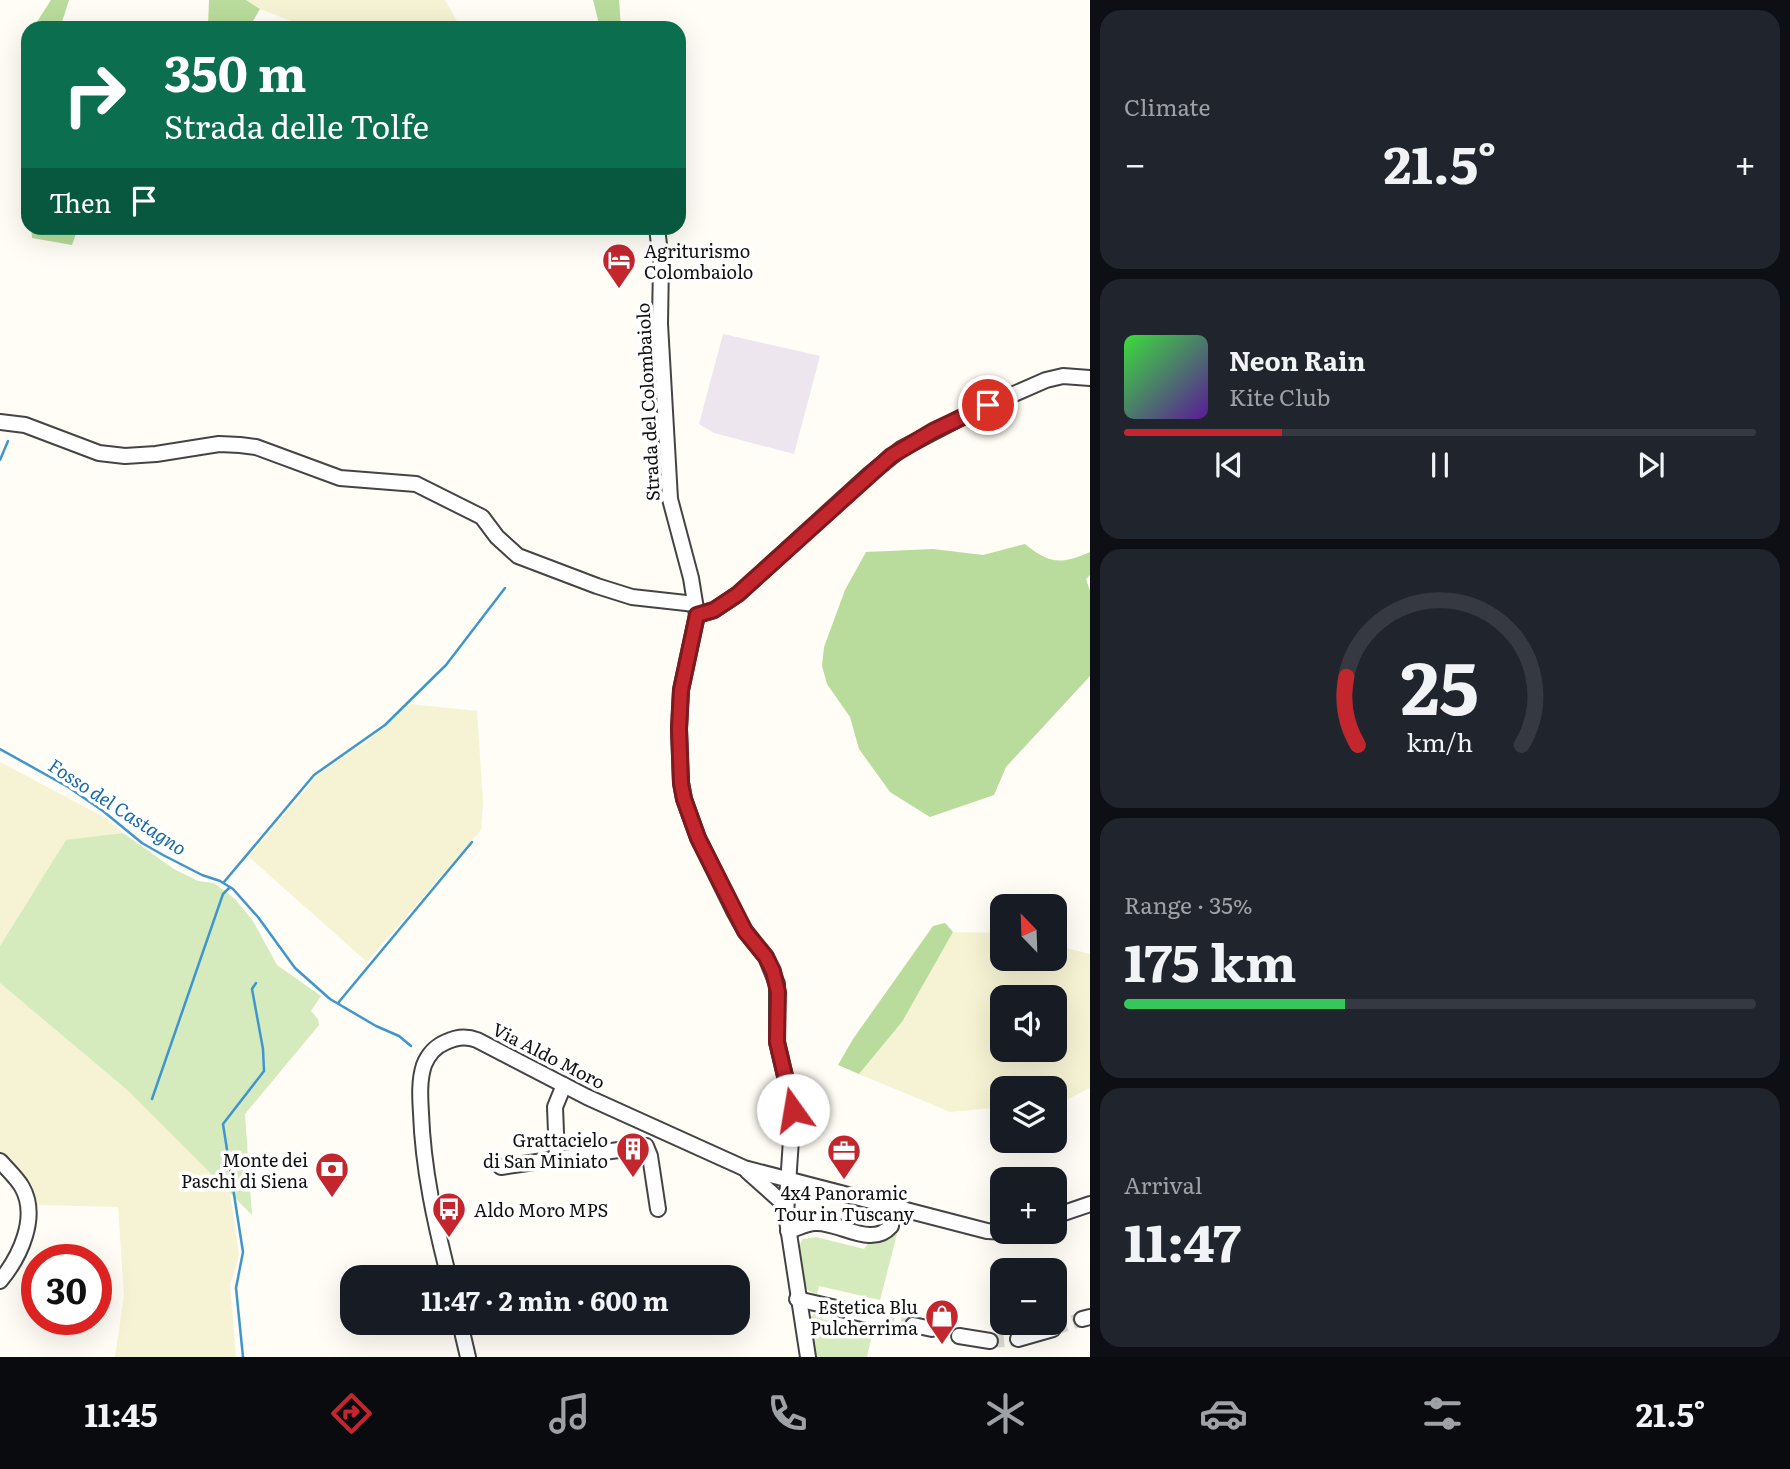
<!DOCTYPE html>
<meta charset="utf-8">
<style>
:root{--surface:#171b24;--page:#20242c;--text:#f1f3f6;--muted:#9ea1a6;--line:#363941;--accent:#c4262e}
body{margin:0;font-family:Literata,serif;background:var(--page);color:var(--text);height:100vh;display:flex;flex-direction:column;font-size:26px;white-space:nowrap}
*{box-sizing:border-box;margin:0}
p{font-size:23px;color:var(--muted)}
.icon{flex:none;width:38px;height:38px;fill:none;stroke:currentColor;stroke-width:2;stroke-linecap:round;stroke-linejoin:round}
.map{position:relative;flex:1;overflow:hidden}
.sheet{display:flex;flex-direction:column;gap:10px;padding:10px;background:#0d0f14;width:700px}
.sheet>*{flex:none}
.guide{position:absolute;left:21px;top:21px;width:665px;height:214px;border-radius:21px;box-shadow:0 7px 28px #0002;background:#0b6e4f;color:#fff;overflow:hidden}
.needle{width:46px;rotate:337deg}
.controls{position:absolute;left:990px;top:894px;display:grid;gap:14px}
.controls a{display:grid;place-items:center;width:77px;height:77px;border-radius:14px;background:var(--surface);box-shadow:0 7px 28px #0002;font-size:35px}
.speed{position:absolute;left:21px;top:1244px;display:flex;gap:14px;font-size:35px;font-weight:700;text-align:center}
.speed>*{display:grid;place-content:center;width:91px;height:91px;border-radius:50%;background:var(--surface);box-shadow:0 7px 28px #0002;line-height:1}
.speed .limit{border:10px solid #d22;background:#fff;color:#111}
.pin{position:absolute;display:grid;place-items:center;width:60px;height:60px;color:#fff;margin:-30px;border:4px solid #fff;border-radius:50%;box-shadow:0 2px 7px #0007}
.me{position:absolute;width:77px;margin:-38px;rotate:347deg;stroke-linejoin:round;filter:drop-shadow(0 0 5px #0008)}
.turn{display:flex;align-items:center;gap:24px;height:147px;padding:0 28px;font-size:32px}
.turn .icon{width:91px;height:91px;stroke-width:2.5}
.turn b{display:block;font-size:49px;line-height:60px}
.then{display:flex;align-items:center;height:66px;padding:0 28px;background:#0003;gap:14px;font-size:26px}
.big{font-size:52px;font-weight:700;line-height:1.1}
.sheet .card{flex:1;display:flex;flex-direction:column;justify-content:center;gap:10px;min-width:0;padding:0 24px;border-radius:21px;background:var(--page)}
.sheet .dial{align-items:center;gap:0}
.dial svg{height:182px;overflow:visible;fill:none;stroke:var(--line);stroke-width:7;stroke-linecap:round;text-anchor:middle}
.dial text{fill:var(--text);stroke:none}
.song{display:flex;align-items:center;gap:21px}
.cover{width:84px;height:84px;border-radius:10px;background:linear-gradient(135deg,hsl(120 70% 55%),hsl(270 70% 35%))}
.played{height:7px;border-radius:4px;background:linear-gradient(90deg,var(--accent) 25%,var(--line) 25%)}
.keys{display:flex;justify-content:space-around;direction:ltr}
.heat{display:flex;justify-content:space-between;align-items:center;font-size:38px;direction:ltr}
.charge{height:10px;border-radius:5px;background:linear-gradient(90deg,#34c759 35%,var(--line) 0)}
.trip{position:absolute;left:340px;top:1265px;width:410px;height:70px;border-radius:21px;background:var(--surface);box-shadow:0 7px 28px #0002;font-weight:700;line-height:70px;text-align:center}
.tab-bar{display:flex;height:112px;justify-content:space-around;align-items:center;background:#090b0e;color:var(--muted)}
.tab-bar .icon{width:49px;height:49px}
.tab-bar .active{color:var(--accent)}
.tab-bar b{font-size:32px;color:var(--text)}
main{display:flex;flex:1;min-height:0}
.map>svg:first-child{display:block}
</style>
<main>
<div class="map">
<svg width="1090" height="1357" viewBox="0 0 1090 1357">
<rect width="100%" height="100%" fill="#fffdf5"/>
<path fill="#eee6ef" d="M 723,334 L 820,356 L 794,454 L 714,433 L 699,424 Z"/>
<g fill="#f6f3d4" fill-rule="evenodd">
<path d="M 246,0 L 445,0 L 461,28 L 309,28 L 260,9 Z"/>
<path d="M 410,704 L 477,711 L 483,803 L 481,830 L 367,962 L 249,857 L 319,774 L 368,741 Z"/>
<path d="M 0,762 L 104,817 L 123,833 L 66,841 L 0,946 Z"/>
<path d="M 953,932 L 1003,933 L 1003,959 L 1055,959 L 1055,945 L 1090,954 L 1090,1088 L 1062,1102 L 1055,1103 L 1055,1088 L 1003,1088 L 1003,1107 L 950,1112 L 859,1074 L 902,1022 ZM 1003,998 L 1055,998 L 1055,1050 L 1003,1050 Z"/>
<path d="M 0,983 L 126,1089 L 230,1193 L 239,1255 L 230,1285 L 236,1357 L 115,1357 L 124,1296 L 118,1207 L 39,1205 L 33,1207 L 26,1179 L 0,1155 Z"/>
</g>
<g fill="#d5ebbd">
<path d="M 123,833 L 174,869 L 198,881 L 214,883 L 235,899 L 253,921 L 277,965 L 321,996 L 311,1011 L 318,1019 L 319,1025 L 245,1114 L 252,1215 L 126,1089 L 0,983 L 0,946 L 66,840 Z"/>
<path d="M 891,1232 L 897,1234 L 880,1300 L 819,1286 L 817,1294 C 811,1293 806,1290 804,1284 C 799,1273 795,1248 803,1239 L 816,1237 L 864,1249 L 871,1239 Z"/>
<path d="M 814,1314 L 822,1316 L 822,1319 L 873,1331 L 867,1357 L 816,1357 L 809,1323 L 810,1318 Z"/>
</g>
<g fill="#b9dc9c">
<path d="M 51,0 L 69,0 L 60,28 L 33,28 Z"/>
<path d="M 209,0 L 246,0 L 260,9 L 249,28 L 208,28 Z"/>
<path d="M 593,0 L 619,0 L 621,28 L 600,28 Z"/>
<path d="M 31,228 L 78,228 L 72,245 L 32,238 Z"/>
<path d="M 1025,544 C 1050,564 1060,565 1090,552 L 1090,575 L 1086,579 L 1090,591 L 1090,676 L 1006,767 L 994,795 L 930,817 L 890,792 L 859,749 L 850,717 L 827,684 L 822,666 L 824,647 L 845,590 L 866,552 L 933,549 L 983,555 Z"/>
<path d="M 945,923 L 953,932 L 902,1022 L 859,1074 L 838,1065 L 853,1039 L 933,926 Z"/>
</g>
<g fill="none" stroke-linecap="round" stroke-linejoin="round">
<g stroke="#3f96cf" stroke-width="2.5">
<path d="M 0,460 L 8,441"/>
<path d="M 0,749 L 68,787 L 103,811 L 142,843 L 163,855 L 202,875 L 220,881 L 233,889 L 258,917 L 295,968 L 330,999 L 376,1026 L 399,1036 L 411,1046"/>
<path d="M 224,882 L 314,775 L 385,725 L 446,665 L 505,588"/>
<path d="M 338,1003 L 472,842"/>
<path d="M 152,1099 L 223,894 L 230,887"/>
<path d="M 243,1357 L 236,1288 L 243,1252 L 223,1124 L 264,1071 L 263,1049 L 252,989 L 256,983"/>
</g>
<g stroke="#dbdad3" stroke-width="14" stroke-dasharray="14 7" stroke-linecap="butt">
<path d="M 880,1318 L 913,1325"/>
<path d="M 932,1329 L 959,1336"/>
<path d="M 1053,1329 L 1082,1319"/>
<path d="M 990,1341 L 1018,1339"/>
</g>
<g stroke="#444" stroke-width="18">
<g id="minor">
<path d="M 657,228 L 661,261 L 660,324 L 670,499 L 691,578 L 697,615 L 681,690 L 679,729 L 681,783 L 684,799 L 698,838 L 735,913 L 745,931 L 766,957 L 777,984 L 777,1042 L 793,1110 L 786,1214 L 808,1357"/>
<path d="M 0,422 L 25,425 L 99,453 L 125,456 L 156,454 L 219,444 L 240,445 L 256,447 L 340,478 L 416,484 L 482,517 L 497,537 L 518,556 L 597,586 L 632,597 L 695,604"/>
<path d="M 697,615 L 714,610 L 738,594 L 870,474 L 901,449 L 968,414 L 1046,380 L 1063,376 L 1090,378"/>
<path d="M 557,1158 L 555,1107 L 564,1085"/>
<path d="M 0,1161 C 7,1169 17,1178 22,1187 C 39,1217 20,1257 0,1281"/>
<path d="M 501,1167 L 646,1146 L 650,1156 L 658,1209"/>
<path d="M 747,1171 L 785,1205"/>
<path d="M 1055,1216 L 1090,1204"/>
<path d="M 788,1231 C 796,1229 807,1223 815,1223 C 839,1221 871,1249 891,1226 L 894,1207"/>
<path d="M 449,1278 C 435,1223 423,1169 421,1113 C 420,1097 419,1080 424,1065 C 428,1055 436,1046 446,1042 C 456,1037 467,1036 477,1040 L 587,1097 L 744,1168 L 987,1231 L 1007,1232"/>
<path d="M 797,1299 L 880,1318"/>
<path d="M 1082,1319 L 1090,1317"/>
<path d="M 460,1323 L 468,1357"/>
<path d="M 913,1325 L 932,1329"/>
<path d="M 959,1336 L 990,1341"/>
<path d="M 1018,1339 L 1053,1329"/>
</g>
</g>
<use href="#minor" stroke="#fff" stroke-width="14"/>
</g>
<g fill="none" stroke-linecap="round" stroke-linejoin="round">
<g stroke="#7f191e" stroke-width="18">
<path id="route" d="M 793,1110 L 777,1042 L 778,992 L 773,971 L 766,957 L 745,931 L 698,838 L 684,799 L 681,783 L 679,729 L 681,690 L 697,615 L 714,610 L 738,594 L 891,456 L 933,431 L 988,405"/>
</g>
<use href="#route" stroke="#c4262e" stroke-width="12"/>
</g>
<defs>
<g id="hotel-pin" transform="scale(1.75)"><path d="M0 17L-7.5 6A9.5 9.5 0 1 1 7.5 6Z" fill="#c4262e" stroke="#fff"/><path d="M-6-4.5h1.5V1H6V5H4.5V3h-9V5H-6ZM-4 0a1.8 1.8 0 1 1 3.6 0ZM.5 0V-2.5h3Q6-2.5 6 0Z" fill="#fff"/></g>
<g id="building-pin" transform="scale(1.75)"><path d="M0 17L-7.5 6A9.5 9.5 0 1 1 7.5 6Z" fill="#c4262e" stroke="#fff"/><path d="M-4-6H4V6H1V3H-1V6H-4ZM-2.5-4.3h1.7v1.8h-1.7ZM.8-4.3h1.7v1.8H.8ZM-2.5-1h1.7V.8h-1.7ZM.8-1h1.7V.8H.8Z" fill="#fff"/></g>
<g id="office-pin" transform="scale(1.75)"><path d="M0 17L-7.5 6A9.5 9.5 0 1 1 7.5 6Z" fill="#c4262e" stroke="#fff"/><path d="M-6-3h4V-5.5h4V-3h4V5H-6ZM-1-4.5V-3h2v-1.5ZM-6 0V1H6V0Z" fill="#fff"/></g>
<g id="bank-pin" transform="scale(1.75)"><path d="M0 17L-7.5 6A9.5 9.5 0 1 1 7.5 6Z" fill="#c4262e" stroke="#fff"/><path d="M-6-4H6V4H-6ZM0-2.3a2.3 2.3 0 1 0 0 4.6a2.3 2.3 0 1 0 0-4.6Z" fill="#fff"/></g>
<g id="bus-pin" transform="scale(1.75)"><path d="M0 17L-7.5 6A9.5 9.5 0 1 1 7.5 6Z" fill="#c4262e" stroke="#fff"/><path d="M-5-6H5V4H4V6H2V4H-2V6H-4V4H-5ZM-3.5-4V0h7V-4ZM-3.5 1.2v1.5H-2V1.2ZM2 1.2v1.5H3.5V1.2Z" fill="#fff"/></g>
<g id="shop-pin" transform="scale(1.75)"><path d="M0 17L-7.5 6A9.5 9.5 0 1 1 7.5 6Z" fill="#c4262e" stroke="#fff"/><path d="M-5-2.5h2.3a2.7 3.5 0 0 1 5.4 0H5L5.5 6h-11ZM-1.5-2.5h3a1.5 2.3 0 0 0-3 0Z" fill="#fff"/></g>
</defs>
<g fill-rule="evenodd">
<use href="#hotel-pin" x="619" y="260"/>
<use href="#building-pin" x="633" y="1149"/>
<use href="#office-pin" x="844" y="1151"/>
<use href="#bank-pin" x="332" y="1169"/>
<use href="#bus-pin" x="449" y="1209"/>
<use href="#shop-pin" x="942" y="1316"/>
</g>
<g text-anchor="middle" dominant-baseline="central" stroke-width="7" stroke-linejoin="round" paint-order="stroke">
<g font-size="18" fill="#111" stroke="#fff" text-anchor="end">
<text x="644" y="250" text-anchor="start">Agriturismo<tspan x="644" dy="21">Colombaiolo</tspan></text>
<text x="608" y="1139">Grattacielo<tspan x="608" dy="21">di San Miniato</tspan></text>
<text x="308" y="1159">Monte dei<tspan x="308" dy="21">Paschi di Siena</tspan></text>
<text x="844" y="1192" text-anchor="middle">4x4 Panoramic<tspan x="844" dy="21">Tour in Tuscany</tspan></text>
<text x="474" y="1209" text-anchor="start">Aldo Moro MPS</text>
<text x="918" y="1306">Estetica Blu<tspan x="918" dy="21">Pulcherrima</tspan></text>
</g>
<g font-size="18" fill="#111" stroke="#fff">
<text transform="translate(647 402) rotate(-93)">Strada del Colombaiolo</text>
<text transform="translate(549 1055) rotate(27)">Via Aldo Moro</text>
</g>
<g font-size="19" font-style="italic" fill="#1768a6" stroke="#fff">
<text transform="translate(118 806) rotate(33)">Fosso del Castagno</text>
</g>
</g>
</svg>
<div class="controls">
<a><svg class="needle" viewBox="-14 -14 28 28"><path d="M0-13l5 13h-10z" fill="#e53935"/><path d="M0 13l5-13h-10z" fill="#9ea1a6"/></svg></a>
<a><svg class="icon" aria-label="sound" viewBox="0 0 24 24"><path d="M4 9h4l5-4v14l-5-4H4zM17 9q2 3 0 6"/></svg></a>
<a><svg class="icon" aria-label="layers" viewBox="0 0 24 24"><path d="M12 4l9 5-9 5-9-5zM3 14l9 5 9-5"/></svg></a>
<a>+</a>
<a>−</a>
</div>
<div class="speed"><div class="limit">30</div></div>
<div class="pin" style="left:988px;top:405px;background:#d93025"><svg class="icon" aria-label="arrive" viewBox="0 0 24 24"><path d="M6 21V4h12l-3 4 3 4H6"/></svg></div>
<svg class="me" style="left:793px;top:1110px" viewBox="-20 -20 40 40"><circle r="19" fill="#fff"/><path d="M0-13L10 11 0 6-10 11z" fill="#c4262e"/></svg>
<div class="trip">11:47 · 2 min · 600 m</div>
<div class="guide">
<div class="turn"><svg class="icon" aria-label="right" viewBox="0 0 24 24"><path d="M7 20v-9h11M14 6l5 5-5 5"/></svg><div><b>350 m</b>Strada delle Tolfe</div></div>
<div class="then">Then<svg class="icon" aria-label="arrive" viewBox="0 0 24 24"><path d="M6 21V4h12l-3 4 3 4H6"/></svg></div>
</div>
</div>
<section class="sheet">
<div class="card"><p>Climate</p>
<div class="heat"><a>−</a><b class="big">21.5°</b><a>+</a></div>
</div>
<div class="card">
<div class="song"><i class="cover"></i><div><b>Neon Rain</b><p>Kite Club</p></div></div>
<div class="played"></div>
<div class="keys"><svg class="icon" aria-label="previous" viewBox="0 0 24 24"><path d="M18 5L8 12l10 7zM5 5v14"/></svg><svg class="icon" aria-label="pause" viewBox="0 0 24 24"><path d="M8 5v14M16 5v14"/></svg><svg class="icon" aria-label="next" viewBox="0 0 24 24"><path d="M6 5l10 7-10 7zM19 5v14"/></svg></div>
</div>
<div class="card dial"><svg viewBox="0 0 100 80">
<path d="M14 69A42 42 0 1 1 86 69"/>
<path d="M14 69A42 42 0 0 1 9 39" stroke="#c4262e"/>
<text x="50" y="56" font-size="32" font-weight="700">25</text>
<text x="50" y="72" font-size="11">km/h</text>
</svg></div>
<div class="card"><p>Range · 35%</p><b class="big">175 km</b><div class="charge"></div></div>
<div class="card"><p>Arrival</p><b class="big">11:47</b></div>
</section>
</main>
<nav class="tab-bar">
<b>11:45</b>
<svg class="icon active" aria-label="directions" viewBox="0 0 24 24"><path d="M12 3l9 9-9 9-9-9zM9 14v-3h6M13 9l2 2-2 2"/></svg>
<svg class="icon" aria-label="music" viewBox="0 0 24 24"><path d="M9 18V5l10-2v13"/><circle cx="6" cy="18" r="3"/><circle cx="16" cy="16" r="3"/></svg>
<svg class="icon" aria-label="phone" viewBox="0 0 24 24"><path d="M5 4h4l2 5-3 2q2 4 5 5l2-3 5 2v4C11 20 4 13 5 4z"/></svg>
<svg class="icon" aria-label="climate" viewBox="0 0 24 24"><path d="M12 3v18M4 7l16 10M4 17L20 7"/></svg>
<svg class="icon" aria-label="car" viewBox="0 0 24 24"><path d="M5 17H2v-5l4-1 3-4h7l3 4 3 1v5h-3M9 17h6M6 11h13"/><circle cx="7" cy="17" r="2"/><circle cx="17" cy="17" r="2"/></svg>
<svg class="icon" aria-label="filters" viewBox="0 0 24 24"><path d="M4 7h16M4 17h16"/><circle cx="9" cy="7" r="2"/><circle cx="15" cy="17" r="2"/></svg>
<b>21.5°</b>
</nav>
